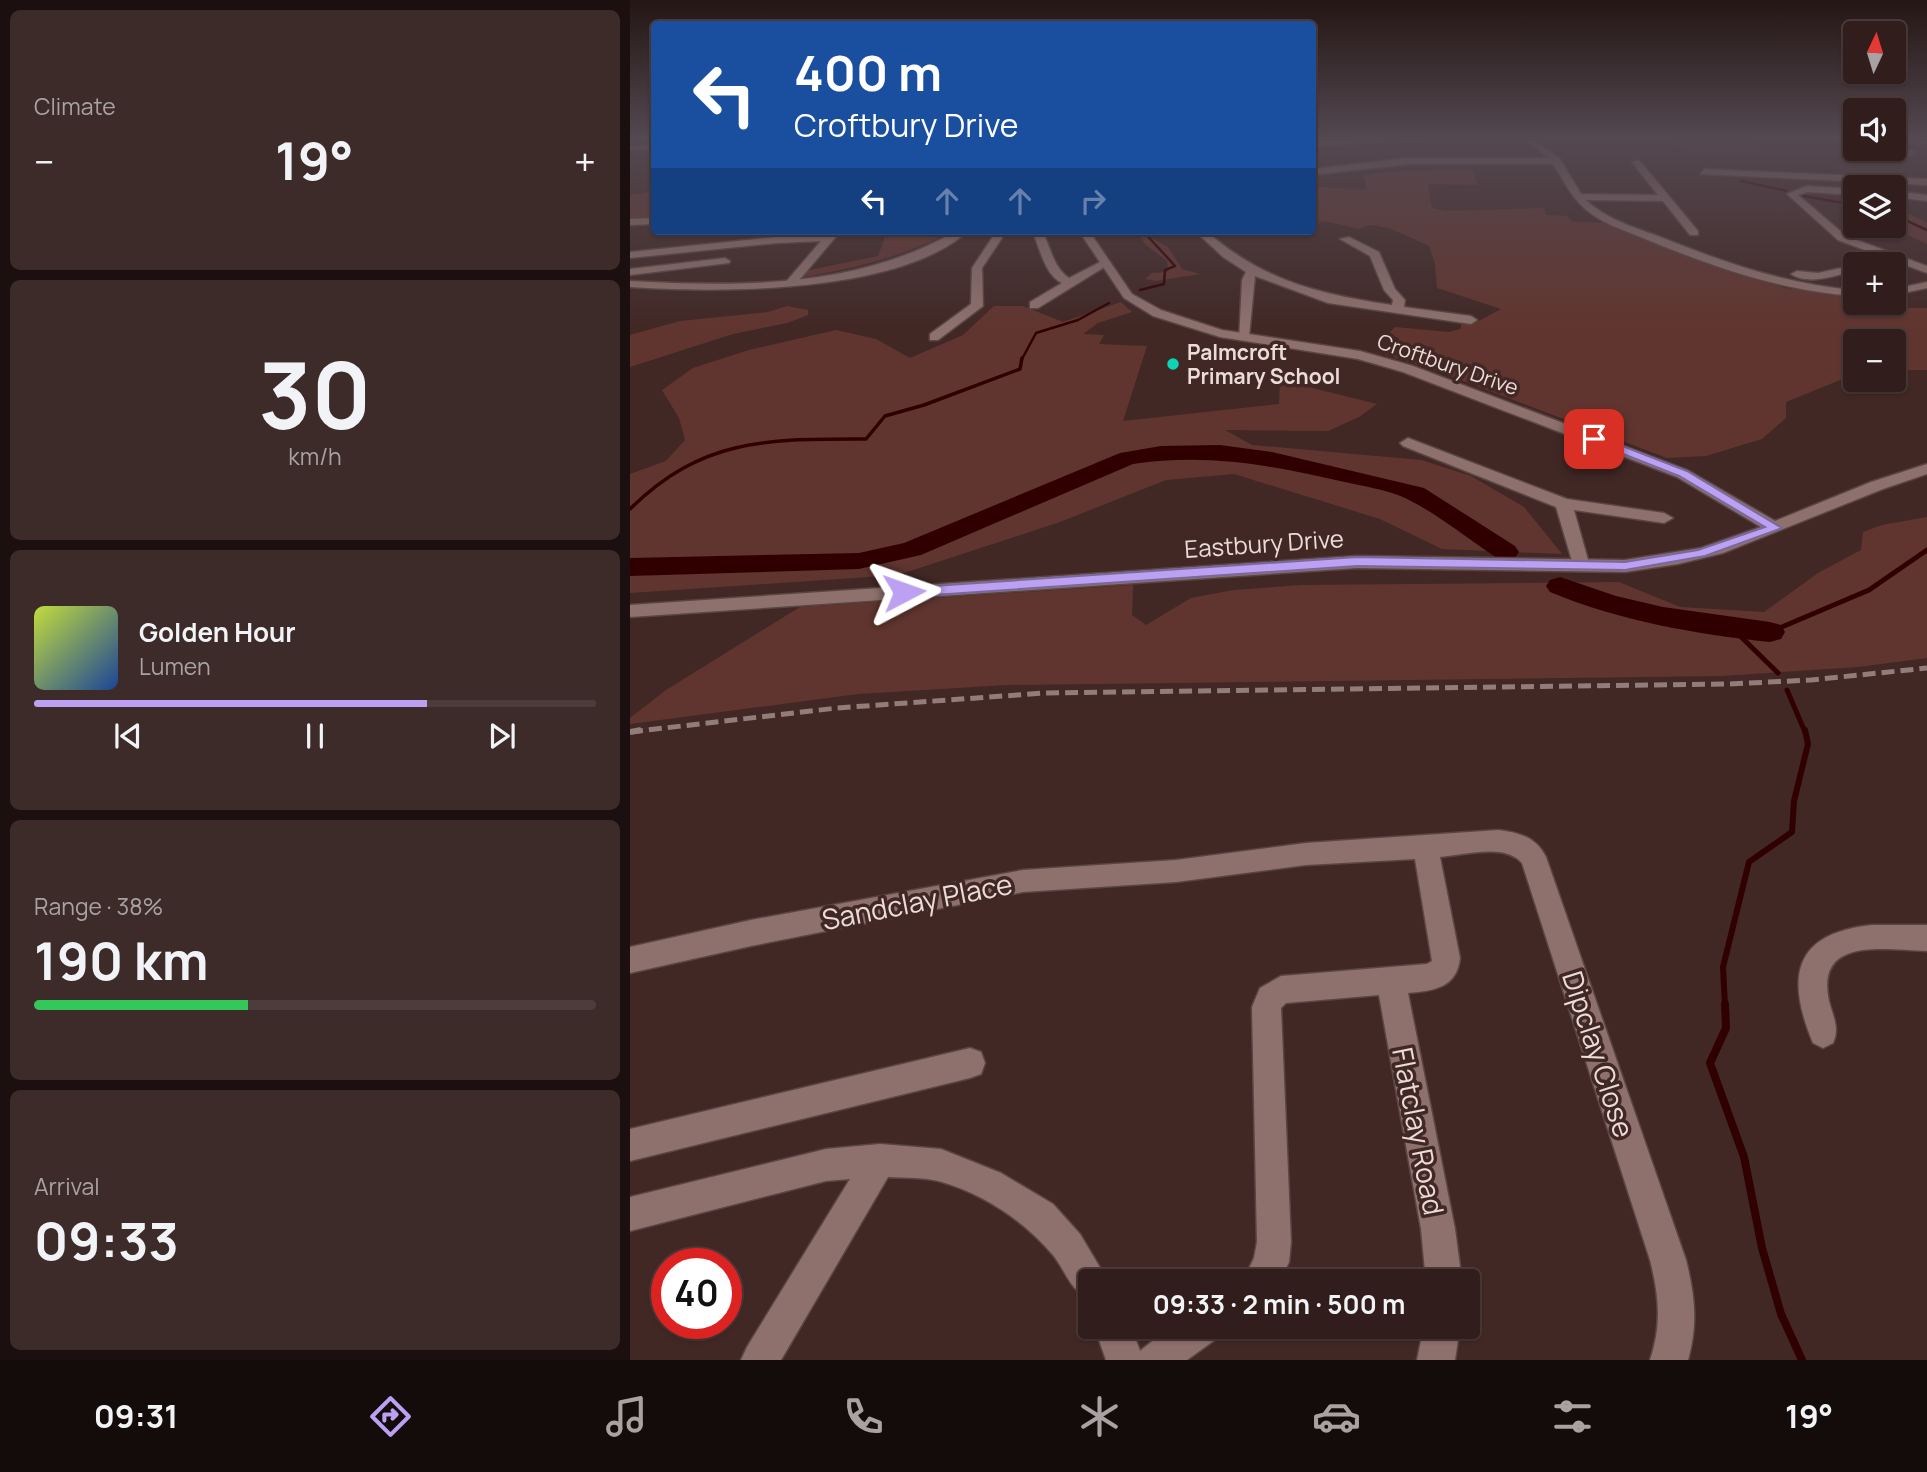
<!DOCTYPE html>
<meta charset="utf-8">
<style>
:root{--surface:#311e1c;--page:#3d2b29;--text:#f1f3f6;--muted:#a8a2a3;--line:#4c3c3b;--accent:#bca0f2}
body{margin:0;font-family:Manrope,sans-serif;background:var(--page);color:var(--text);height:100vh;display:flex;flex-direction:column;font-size:26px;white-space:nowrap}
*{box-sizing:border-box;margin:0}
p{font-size:23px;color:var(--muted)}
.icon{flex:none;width:38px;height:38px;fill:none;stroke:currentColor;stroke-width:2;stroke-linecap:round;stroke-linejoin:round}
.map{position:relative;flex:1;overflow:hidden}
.drawer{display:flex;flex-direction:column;gap:10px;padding:10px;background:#1b100f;width:630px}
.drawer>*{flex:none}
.hud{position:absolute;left:21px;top:21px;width:665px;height:214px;border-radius:7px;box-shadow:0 2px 5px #0004,0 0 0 2px var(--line);background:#1a4fa0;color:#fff;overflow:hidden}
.needle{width:46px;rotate:4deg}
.tools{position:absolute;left:1213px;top:21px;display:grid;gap:14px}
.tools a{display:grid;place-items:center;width:63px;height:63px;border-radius:7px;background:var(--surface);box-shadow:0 2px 5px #0004,0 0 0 2px var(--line);font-size:35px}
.speed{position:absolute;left:21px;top:1248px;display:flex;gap:14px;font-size:35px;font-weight:700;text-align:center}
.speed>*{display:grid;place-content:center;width:91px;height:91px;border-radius:50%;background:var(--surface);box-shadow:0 2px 5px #0004,0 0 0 2px var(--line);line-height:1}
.speed .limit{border:10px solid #d22;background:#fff;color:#111}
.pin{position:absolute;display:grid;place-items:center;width:60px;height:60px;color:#fff;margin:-30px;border-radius:14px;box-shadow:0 4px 10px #0006}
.me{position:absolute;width:77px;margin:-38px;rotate:86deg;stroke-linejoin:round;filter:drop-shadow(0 0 5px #0008)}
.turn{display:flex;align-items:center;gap:24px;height:147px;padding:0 28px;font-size:32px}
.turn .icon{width:91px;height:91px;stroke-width:2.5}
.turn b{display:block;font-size:49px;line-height:60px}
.lanes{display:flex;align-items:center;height:66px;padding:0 28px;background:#0003;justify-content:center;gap:35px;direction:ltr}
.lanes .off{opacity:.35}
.big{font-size:52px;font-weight:700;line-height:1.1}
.drawer .widget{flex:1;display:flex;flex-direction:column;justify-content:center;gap:10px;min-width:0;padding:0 24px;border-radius:10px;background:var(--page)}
.drawer .dial{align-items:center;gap:0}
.dial b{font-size:91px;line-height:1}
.song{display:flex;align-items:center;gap:21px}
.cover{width:84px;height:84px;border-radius:10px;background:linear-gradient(135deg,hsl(70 70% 55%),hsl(220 70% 35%))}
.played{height:7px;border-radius:4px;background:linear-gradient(90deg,var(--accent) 70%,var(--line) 70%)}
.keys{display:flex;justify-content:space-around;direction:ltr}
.heat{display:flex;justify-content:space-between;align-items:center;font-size:38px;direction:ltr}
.charge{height:10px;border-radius:5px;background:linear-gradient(90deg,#34c759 38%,var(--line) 0)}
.trip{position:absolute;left:448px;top:1269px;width:402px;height:70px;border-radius:7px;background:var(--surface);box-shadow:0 2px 5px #0004,0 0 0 2px var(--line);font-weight:700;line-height:70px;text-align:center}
.tabs{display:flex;height:112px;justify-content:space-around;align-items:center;background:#140c0b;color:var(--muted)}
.tabs .icon{width:49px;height:49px}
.tabs .current{color:var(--accent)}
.tabs b{font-size:32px;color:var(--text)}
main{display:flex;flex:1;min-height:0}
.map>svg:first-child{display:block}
</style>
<main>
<section class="drawer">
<div class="widget"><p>Climate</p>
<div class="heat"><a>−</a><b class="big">19°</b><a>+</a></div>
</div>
<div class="widget dial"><b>30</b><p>km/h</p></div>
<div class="widget">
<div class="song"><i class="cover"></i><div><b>Golden Hour</b><p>Lumen</p></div></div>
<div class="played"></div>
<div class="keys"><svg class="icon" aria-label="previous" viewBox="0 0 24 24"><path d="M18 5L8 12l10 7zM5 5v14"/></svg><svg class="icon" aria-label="pause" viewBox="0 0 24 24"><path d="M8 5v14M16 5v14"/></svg><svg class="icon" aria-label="next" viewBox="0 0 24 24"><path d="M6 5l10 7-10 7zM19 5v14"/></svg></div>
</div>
<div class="widget"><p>Range · 38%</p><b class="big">190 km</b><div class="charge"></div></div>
<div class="widget"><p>Arrival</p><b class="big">09:33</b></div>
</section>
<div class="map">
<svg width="1297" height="1360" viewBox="0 0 1297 1360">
<rect width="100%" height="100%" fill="#412825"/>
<g fill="#61352f">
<path d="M 1040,137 L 1110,137 L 1131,154 L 1056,153 Z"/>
<path d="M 843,170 L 848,185 L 798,184 L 802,208 L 817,211 L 914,208 L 916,215 L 937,216 L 943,222 L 979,223 L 1103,273 L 1156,288 L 1225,296 L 1225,303 L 1264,303 L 1264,298 L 1279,308 L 1297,308 L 1297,370 L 1264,370 L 1264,341 L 1225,341 L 1225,374 L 1156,402 L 1156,418 L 1132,439 L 1076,456 L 1037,458 L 804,370 L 747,352 L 751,348 L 770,350 L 773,344 L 767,343 L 769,338 L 758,334 L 765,327 L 819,332 L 830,329 L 832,322 L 845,323 L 871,309 L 807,288 L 805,264 L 799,246 L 759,228 L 740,225 L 729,229 L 694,221 L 683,226 L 683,187 C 702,186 718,191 737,189 L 733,175 L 771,171 Z"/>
<path d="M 24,191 L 24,217 L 0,218 L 0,195 Z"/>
<path d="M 1264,208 L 1297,222 L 1297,244 L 1259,226 L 1264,226 Z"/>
<path d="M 257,231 L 322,231 C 271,258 225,268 169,278 L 170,272 L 248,256 Z"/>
<path d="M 507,231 L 518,231 L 518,236 L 538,247 L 552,269 L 570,274 L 526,281 L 515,279 L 522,273 L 538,272 L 537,261 L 515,244 Z"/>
<path d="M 491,302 L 502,312 L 468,323 L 453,334 L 474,335 L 469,344 L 517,346 L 493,421 L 649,404 L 650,380 L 747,404 L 729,417 L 698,431 L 595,430 L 622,445 L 791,460 L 841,476 L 894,507 L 932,554 L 812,549 L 750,519 L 604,474 L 536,480 L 430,522 L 268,575 L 0,593 L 0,474 L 36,461 L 55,440 L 49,418 L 32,390 L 63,368 L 119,350 L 206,330 L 246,339 L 280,358 L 333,335 L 364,306 L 393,306 L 433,322 Z"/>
<path d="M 157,306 L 178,310 L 178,315 L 157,323 L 103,334 L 0,367 L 0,335 L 3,334 L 50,321 L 138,312 Z"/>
<path d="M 1297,517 L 1297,658 L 1228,667 L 1092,676 L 377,685 L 228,694 L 0,724 L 0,718 L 36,690 L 170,607 L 503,585 L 502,615 L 516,625 L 561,598 L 604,590 L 672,585 L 989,582 L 1050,607 L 1134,612 L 1188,573 L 1231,550 L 1233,532 L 1252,525 Z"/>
</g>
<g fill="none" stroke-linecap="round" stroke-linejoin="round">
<g stroke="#300000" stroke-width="2.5">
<path d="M 1111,181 L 1157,191"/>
<path d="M 1168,195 L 1225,205"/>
<path d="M 1264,215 L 1297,230"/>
<path d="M 510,290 L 534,284 L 535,270 L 545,266 L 513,231"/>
<path d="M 392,359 L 406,333 L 448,320 L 479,303"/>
</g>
<path stroke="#300000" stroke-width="3.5" d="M 0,509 C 73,437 139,439 236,439 L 255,416 L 294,405 L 390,369 L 392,358"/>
<g stroke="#300000" stroke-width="5">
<path d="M 1102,628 L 1148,673"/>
<path d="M 1140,632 L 1239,590 L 1297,550"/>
<path d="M 1157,690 L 1175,732"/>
</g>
<path stroke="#300000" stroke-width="6" d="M 1095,1006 L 1093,967 L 1119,862 L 1162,832 L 1164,801 L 1178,744 L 1175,730"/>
<path stroke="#300000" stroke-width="8" d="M 1095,1004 L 1096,1028 L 1080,1063 L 1114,1157 L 1132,1248 L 1151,1314 L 1172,1360"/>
<g fill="#300000" fill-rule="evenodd">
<path d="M 590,445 L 642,452 L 794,488 L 885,546 L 889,552 L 885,558 L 876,560 L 867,558 C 838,539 808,514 777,499 C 757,489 731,486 710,481 C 639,465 577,453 503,464 L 291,555 L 229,569 L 0,576 L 0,558 L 229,553 L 274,543 L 490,453 L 531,446 Z"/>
<path d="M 930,577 L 986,596 L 1033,607 L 1140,622 L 1151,625 L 1155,632 L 1151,639 L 1140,642 C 1065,634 990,621 920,592 L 916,586 L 920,580 Z"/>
</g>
<g stroke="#594643" stroke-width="3">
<g id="street">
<path d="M 748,137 L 901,137 L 930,159 L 951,194 L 1028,195 L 1002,162 L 1009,160 L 1068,231 L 1068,235 L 1060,235 L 1033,201 L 956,200 C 976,219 1003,227 1028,236 C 1092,262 1155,284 1225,290 L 1225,296 C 1152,291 1087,268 1020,241 C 997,231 971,224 953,207 C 940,195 933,179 923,164 L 778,164 L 682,175 L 682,169 L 778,158 L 919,158 L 895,140 L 757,141 L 682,147 L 682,143 Z"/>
<path d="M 1264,137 L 1297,140 L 1297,144 L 1266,141 Z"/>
<path d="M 24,145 L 24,149 L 0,150 L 0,146 Z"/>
<path d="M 1215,148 L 1274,153 L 1281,150 L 1285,152 L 1276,158 L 1212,152 Z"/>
<path d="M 1074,169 L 1297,179 L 1297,185 L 1071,174 Z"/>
<path d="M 1177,186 L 1225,189 L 1225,195 L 1178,192 L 1168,195 L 1216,236 L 1297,266 L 1297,273 L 1208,240 L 1157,194 Z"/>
<path d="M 1264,191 L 1297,195 L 1297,201 L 1264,197 Z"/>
<path d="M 24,218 L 24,224 L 0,225 L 0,219 Z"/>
<path d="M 200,231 L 209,233 L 165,285 L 161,286 L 155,283 L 191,241 L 147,243 L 0,258 L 0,252 L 147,237 L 197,235 Z"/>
<path d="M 361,231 L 371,231 L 372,238 L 352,268 L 353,306 L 308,340 L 300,340 L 300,334 L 341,304 L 342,268 L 362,238 Z"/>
<path d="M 565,231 L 576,231 C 633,281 689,294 762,305 L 763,300 L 754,290 L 740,256 L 710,239 L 719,237 L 749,252 L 765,289 L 775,300 L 774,307 L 841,316 L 847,320 L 841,324 L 698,303 L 625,276 L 619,337 L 617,340 L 609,340 L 612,280 L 616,272 L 593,257 Z"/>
<path d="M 409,232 L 414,235 C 421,250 425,269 439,278 L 472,261 L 481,263 L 408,308 L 400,308 L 400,302 L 432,283 C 416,276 410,250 404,235 Z"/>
<path d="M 95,258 L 100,261 L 99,263 L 0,275 L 0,269 Z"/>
<path d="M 1225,265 L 1225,271 C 1206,275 1179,286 1161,274 L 1167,271 L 1188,273 Z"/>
<path d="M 1297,282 L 1297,288 L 1264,295 L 1264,289 Z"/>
<path d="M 778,438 L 937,499 L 1034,513 L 1043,518 L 1034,523 L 944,510 L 960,567 L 957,571 L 945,571 L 926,507 L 773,446 L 770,443 Z"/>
<path d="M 869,830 C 890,833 906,837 916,857 L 1056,1260 C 1065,1296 1068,1324 1058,1360 L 1020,1360 C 1032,1324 1029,1296 1020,1260 L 892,863 C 875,843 835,855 810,857 L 830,958 C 827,988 803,991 778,993 L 825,1229 L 832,1281 L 796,1281 L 791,1229 L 749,995 L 656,1003 L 651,1008 L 661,1242 L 659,1262 L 650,1281 L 613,1281 L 624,1258 L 627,1242 L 622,1007 L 630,988 L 651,976 L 797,964 L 802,961 L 785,859 L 676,865 L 546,882 L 393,892 L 121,946 L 0,973 L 0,947 L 121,920 L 393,870 L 546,860 L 676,843 Z"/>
<path d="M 1242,925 L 1297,925 L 1297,951 C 1254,950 1185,936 1199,1001 C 1203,1017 1210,1028 1203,1043 L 1193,1048 L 1183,1043 C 1155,976 1164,933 1242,925 Z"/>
<path d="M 340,1048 L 351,1052 L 355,1063 L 351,1074 L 340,1078 L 0,1161 L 0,1129 Z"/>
<path d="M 250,1144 L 311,1149 L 371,1173 L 423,1204 L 450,1234 L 478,1281 L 460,1281 L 460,1299 C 440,1291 436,1271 423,1255 C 395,1222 354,1194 312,1182 C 296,1177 275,1178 258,1177 L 151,1360 L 111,1360 L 117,1347 L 220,1179 L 196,1181 L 0,1231 L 0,1197 L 196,1149 Z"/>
<path d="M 464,1326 L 501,1326 L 510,1351 L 541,1326 L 591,1326 L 586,1339 L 557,1360 L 476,1360 Z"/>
<path d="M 794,1326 L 830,1326 L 825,1360 L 787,1360 Z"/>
</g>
</g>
<g stroke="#594643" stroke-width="3">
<g id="secondary">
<path d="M 326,231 L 338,231 C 269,294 89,293 0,287 L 0,281 C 110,287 228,288 326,231 Z"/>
<path d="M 449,231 L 459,231 L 502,294 L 531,310 L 592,330 L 730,351 L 783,366 L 1059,471 L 1145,521 L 1241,482 L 1297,464 L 1297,474 L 1253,489 L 1093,553 L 1048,564 L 995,572 L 727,568 L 0,617 L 0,605 L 727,556 L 995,560 L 1071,548 L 1131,527 L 1047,477 L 773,372 L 728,359 L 590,337 L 523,316 L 494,298 Z"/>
</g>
</g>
<use href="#street" fill="#8e716d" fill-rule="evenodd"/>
<use href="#secondary" fill="#8e716d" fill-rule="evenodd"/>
<path stroke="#927d7a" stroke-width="5" stroke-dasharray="13 6" stroke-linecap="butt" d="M 0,732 L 207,708 L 415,693 L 1099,684 L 1181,680 L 1297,668"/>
<path stroke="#927d7a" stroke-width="6" stroke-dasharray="17 9" stroke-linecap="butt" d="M 0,732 L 11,730"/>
</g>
<linearGradient id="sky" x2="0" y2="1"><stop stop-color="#241614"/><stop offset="0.42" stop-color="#544851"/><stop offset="1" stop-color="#544851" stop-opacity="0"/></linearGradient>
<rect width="1297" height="328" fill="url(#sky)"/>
<path fill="#bca0f2" stroke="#7a689d" stroke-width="2" d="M 964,435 L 1057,471 L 1152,528 L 1075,556 L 995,570 L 727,566 L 274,597 L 267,592 L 274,588 L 727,557 L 995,562 L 1068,550 L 1135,527 L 1049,476 L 960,441 L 960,436 Z"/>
<circle fill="#0bd5b5" stroke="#412825" stroke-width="2.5" cx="543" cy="364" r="7"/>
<g text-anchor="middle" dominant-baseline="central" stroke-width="7" stroke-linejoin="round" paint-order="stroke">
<g font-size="21" font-weight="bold" fill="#ecdcd9" stroke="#412825" text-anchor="start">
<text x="557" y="352">Palmcroft<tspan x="557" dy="24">Primary School</tspan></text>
</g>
<g font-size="21" fill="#ecdcd9" stroke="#412825">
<text transform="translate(818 364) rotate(19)">Croftbury Drive</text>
</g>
<g font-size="24" fill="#ecdcd9" stroke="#412825">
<text transform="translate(634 543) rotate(-4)">Eastbury Drive</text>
</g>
<g font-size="28" fill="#ecdcd9" stroke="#412825">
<text transform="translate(287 901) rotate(-11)">Sandclay Place</text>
<text transform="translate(969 1054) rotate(72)">Dipclay Close</text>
<text transform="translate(789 1131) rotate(79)">Flatclay Road</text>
</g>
</g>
</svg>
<div class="tools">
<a><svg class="needle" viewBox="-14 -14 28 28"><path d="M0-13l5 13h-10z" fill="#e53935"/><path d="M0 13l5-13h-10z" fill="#a8a2a3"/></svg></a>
<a><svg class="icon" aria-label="sound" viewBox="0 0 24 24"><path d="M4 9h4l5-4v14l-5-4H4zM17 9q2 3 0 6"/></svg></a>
<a><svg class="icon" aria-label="layers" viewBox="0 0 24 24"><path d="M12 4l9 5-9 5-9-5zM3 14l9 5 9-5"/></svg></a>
<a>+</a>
<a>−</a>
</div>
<div class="speed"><div class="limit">40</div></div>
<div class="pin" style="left:964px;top:439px;background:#d93025"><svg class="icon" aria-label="arrive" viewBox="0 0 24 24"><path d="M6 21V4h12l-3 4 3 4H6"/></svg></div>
<svg class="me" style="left:274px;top:592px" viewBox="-20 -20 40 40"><path d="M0-17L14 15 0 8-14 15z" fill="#bca0f2" stroke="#fff" stroke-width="4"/></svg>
<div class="trip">09:33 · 2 min · 500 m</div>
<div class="hud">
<div class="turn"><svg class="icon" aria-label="left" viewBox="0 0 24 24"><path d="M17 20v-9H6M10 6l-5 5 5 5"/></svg><div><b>400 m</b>Croftbury Drive</div></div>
<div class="lanes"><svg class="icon" aria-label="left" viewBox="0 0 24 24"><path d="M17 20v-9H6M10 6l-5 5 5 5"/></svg><svg class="icon off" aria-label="ahead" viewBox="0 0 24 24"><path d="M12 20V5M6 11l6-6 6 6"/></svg><svg class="icon off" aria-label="ahead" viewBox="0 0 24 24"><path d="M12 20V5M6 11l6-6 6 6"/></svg><svg class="icon off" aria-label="right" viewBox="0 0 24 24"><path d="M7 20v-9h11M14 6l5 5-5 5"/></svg></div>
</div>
</div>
</main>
<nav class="tabs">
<b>09:31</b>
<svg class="icon current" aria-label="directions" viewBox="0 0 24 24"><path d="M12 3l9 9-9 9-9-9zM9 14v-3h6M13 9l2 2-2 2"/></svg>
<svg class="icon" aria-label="music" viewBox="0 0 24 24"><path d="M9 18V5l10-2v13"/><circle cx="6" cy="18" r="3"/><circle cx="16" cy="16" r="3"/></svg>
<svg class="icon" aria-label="phone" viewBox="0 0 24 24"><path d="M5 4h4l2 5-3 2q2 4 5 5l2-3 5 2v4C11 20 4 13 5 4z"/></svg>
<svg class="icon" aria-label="climate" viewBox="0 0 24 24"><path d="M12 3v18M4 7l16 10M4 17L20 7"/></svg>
<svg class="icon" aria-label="car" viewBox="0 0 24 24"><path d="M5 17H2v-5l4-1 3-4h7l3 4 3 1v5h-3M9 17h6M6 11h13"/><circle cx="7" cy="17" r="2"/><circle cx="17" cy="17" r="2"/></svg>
<svg class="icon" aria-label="filters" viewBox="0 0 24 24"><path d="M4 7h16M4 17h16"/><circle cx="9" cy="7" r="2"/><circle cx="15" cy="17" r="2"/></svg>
<b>19°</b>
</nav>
